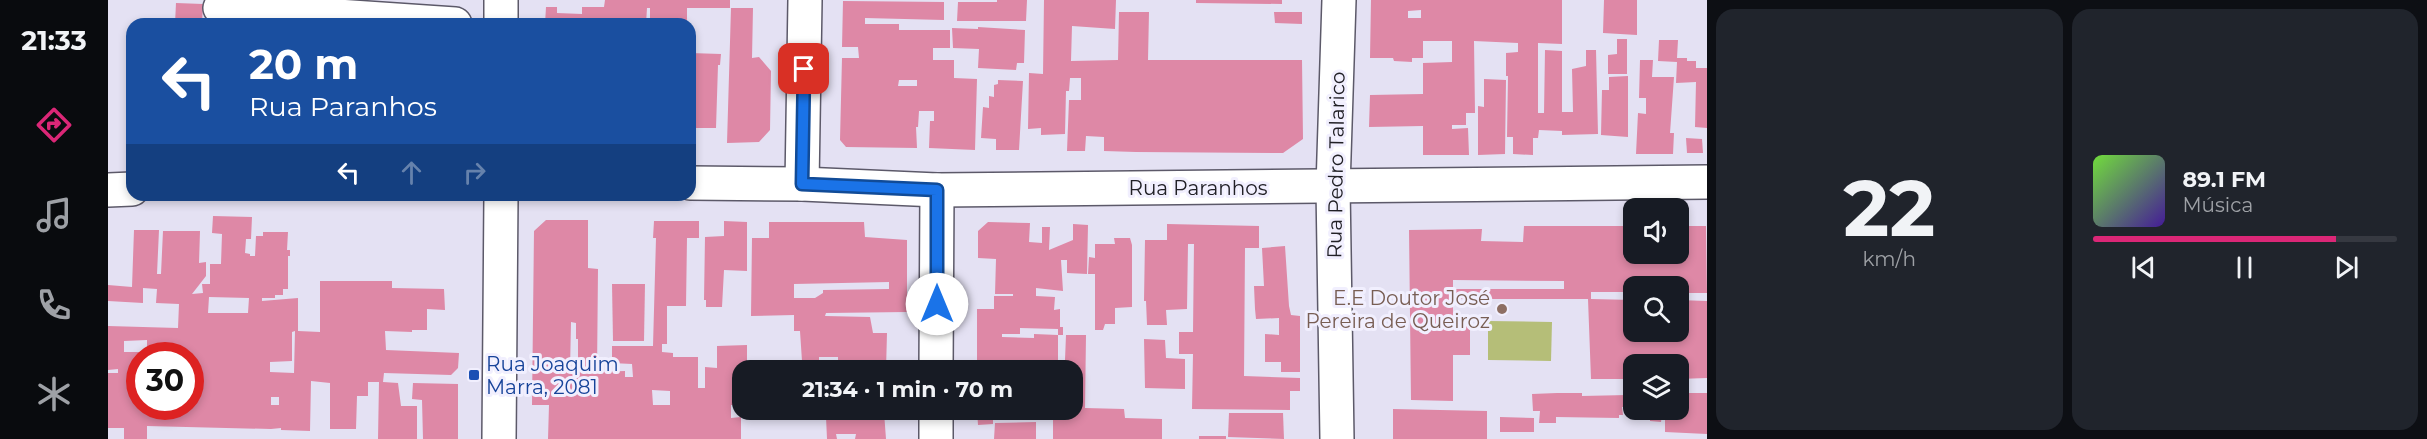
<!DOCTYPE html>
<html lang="pt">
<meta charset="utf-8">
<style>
:root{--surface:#171b24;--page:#20242c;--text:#f1f3f6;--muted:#9ea1a6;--line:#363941;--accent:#db2777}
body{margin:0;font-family:Montserrat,sans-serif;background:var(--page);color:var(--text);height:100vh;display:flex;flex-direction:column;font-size:22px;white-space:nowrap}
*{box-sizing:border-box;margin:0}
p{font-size:20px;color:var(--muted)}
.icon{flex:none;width:33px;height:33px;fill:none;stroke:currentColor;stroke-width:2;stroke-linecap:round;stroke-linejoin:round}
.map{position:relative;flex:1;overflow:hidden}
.side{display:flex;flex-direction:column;gap:9px;padding:9px;background:#0d0f14;width:720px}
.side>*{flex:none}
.banner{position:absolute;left:18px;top:18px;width:570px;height:183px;border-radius:18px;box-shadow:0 3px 9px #0003;background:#1a4fa0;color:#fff;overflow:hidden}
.buttons{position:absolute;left:1515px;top:198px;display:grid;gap:12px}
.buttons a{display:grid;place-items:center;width:66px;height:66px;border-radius:12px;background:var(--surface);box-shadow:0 3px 9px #0003;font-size:30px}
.speed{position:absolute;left:18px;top:342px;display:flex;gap:12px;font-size:30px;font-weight:700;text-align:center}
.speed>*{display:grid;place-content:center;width:78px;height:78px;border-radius:50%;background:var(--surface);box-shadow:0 3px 9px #0003;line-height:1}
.speed .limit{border:9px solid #d22;background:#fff;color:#111}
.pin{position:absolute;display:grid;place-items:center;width:51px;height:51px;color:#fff;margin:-26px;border-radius:12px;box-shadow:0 3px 9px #0006}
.me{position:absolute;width:66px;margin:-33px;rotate:0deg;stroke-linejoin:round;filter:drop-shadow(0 0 4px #0008)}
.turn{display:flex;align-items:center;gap:21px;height:126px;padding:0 24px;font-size:27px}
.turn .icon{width:78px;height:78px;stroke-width:2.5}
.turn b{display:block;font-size:42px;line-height:51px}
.lanes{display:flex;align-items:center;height:57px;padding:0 24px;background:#0003;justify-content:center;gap:30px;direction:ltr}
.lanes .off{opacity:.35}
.side .widget{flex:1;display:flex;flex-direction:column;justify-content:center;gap:9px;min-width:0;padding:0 21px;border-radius:18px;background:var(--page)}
.side .dial{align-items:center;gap:0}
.dial b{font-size:78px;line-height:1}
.song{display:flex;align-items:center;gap:18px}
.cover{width:72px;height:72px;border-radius:9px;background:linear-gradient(135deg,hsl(100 70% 55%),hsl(260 70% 35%))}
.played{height:6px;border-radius:3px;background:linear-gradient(90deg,var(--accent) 80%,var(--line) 80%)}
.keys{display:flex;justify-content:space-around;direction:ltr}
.side .tiles{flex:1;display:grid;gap:9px;grid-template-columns:repeat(2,1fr)}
.trip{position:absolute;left:624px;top:360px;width:351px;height:60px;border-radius:18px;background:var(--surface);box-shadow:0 3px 9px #0003;font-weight:700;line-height:60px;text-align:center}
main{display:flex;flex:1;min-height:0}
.dock{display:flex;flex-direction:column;width:108px;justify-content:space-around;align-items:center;background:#090b0e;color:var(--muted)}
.dock .icon{width:42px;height:42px}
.dock .active{color:var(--accent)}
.dock b{font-size:27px;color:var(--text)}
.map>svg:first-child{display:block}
</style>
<main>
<nav class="dock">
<b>21:33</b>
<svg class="icon active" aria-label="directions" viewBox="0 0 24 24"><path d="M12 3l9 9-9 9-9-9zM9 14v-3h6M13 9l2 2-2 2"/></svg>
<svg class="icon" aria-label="music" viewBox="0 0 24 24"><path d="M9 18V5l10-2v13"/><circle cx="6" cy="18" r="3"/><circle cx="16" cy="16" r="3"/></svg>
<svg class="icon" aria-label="phone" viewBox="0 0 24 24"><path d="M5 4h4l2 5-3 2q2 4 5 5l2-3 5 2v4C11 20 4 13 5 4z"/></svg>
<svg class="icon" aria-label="climate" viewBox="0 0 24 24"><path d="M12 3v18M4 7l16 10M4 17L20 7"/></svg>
</nav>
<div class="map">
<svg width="1599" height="439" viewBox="0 0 1599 439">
<rect width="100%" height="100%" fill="#e4e1f3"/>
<path fill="#b5be78" d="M 1380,321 L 1444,322 L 1443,361 L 1380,360 Z"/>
<g fill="#de88a6" fill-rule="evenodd">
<path d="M 497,0 L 622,0 L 622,8 L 579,8 L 579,24 L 542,24 L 542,8 L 539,8 L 538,24 L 437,24 L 438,7 L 449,7 L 449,13 L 474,14 L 474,7 L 496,7 Z"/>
<path d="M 889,0 L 919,0 L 918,21 L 849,21 L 850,2 L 889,2 Z"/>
<path d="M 936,0 L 1008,0 L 1007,29 L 964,26 L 963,61 L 1010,60 L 1011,12 L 1041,12 L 1040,60 L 1194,60 L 1195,139 L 1175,153 L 1028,152 L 996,151 L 996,137 L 978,136 L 977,151 L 959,151 L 961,100 L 973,100 L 973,78 L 962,78 L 961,91 L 958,91 L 957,134 L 933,135 L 933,128 L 920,129 L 921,73 L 935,74 Z"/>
<path d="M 1088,0 L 1174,0 L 1174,4 L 1088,3 Z"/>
<path d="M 1263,0 L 1454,0 L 1454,44 L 1430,43 L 1430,113 L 1436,113 L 1437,50 L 1454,51 L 1454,112 L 1465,112 L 1464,69 L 1478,66 L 1478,50 L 1488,50 L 1490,134 L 1454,135 L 1454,131 L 1431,130 L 1430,138 L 1425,138 L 1425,155 L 1405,154 L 1405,137 L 1399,137 L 1400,76 L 1398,76 L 1398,53 L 1410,52 L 1410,43 L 1366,41 L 1367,113 L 1358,113 L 1358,125 L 1344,125 L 1344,129 L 1360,128 L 1361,155 L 1315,155 L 1315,126 L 1261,127 L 1262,95 L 1315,94 L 1315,63 L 1344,62 L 1344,41 L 1315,41 L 1315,58 L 1304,58 L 1304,62 L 1286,61 L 1285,58 L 1262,58 ZM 1313,10 L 1313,18 L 1300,18 L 1300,11 Z"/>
<path d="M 1496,0 L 1529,0 L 1529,35 L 1495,33 Z"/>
<path d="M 735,1 L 836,2 L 836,20 L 757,18 L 757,24 L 791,24 L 791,30 L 842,30 L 842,48 L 825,48 L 825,60 L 846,60 L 846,78 L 869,79 L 867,150 L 821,148 L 822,121 L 826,121 L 826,111 L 811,111 L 810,127 L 808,127 L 809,148 L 738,147 L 732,140 L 734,58 L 751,58 L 750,47 L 734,47 ZM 791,80 L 809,80 L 809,86 L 790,86 Z"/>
<path d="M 68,3 L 95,4 L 94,24 L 67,24 Z"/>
<path d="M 623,8 L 645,8 L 644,58 L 651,57 L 663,71 L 662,130 L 651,142 L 619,143 Z"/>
<path d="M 1166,12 L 1194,12 L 1194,24 L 1167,23 Z"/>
<path d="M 870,27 L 917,30 L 916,63 L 909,63 L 908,70 L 870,68 L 871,49 L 845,48 L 844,28 L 870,29 Z"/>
<path d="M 1509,39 L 1519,39 L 1519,74 L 1500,74 L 1500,55 L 1509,54 Z"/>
<path d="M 1551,40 L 1570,40 L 1569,58 L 1579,58 L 1579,61 L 1588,61 L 1588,68 L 1599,68 L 1599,128 L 1587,127 L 1588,82 L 1568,83 L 1569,62 L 1550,61 Z"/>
<path d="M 582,53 L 613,54 L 612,65 L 610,65 L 608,128 L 587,128 L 587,77 L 582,78 Z"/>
<path d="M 1532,60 L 1545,60 L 1544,77 L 1566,77 L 1562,133 L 1566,133 L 1565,154 L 1528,154 L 1530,113 L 1538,114 L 1538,98 L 1531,98 Z"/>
<path d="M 1520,76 L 1520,137 L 1493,135 L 1494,90 L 1501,90 L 1501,77 Z"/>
<path d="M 1376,79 L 1398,80 L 1397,154 L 1370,155 L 1370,106 L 1376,107 Z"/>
<path d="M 890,80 L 915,81 L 911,150 L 888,150 L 888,139 L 873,138 L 875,107 L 881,108 L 881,96 L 886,97 L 886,85 L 890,84 Z"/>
<path d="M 1578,138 L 1594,139 L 1595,153 L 1579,153 Z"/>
<path d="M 105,216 L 144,217 L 143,239 L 138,239 L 137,253 L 142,254 L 142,256 L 147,256 L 148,236 L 155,236 L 155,232 L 180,232 L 179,250 L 182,250 L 182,256 L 180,256 L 180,289 L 175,289 L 175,295 L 167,295 L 167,298 L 154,298 L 154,301 L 190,298 L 190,331 L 212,332 L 212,281 L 284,281 L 284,288 L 336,289 L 337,310 L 319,309 L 319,330 L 304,330 L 304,332 L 277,331 L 278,350 L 351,353 L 350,368 L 343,375 L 276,373 L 275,382 L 290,383 L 293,406 L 309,406 L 309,439 L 270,439 L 271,382 L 260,382 L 260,396 L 249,396 L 248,429 L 222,429 L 222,383 L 203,381 L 202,431 L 173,430 L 173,428 L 163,429 L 39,426 L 39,439 L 16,439 L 16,428 L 0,428 L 0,373 L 10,373 L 10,369 L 0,370 L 0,326 L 70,328 L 71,304 L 48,303 L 49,289 L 35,288 L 35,303 L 0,301 L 0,285 L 24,287 L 26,230 L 51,230 L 49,274 L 53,274 L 55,231 L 92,231 L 91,263 L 98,262 L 98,276 L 84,294 L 95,293 L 94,284 L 102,284 L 102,264 L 113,264 L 114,234 L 104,233 ZM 101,297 L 141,298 L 140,313 L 100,313 ZM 187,331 L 186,373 L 162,372 L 162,362 L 184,361 L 184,332 ZM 39,340 L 39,356 L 82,356 L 82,406 L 32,406 L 33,352 L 16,352 L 16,341 ZM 163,397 L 171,397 L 171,405 L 163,405 Z"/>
<path d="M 438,220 L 480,220 L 480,268 L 490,269 L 489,372 L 517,371 L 517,377 L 525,377 L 524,364 L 504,363 L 504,346 L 545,346 L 548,238 L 545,238 L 546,221 L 591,221 L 591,238 L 579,238 L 578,306 L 559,306 L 559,344 L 554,344 L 554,352 L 565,353 L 565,357 L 590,357 L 590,388 L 597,388 L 597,367 L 609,368 L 609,346 L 639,345 L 639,370 L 634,370 L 634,405 L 623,405 L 623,418 L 633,417 L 633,439 L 440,439 L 441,405 L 424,405 L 426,231 ZM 463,322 L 468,323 L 468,339 L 470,339 L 470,370 L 462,370 ZM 544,390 L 562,391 L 562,405 L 545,405 Z"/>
<path d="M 616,221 L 639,222 L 639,271 L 616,270 L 614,307 L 598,307 L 598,300 L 596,300 L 597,237 L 616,236 Z"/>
<path d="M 661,222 L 756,222 L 757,237 L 799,240 L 799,312 L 718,313 L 717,316 L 762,317 L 765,333 L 779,333 L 778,370 L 706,370 L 706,365 L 737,365 L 737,361 L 730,361 L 730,357 L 711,357 L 711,361 L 700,361 L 701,370 L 645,370 L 645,364 L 686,364 L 686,361 L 694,361 L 692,331 L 686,331 L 686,315 L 643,316 L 644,238 L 661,238 ZM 781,282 L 781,289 L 715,290 L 715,293 L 707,298 L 686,298 L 686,284 Z"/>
<path d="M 880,222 L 922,223 L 921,242 L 934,243 L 934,227 L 942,227 L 941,250 L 965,240 L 965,224 L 980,225 L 979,274 L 959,273 L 959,260 L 953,260 L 955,291 L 928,288 L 928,296 L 947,297 L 946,310 L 952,309 L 952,327 L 955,327 L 955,335 L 950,335 L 950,360 L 957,360 L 958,335 L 978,335 L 977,408 L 1016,409 L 1017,418 L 1054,419 L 1054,439 L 945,439 L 945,415 L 885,415 L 885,424 L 870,425 L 869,410 L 964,410 L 964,370 L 924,370 L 925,360 L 910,360 L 910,370 L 869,370 L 869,309 L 886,309 L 886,296 L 905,296 L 905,294 L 887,294 L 888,259 L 870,258 L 870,231 ZM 912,328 L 950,329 L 950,335 L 926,334 L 926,338 L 894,337 L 894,334 L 912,334 Z"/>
<path d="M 1059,224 L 1151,226 L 1151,248 L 1137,248 L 1136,376 L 1192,378 L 1192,391 L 1182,391 L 1182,410 L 1084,409 L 1085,354 L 1071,354 L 1071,332 L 1085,332 L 1086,244 L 1080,244 L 1079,309 L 1058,310 L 1059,325 L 1039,325 L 1038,301 L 1036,301 L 1037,240 L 1059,240 Z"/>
<path d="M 1416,226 L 1526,226 L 1526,254 L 1570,254 L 1570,226 L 1598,226 L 1599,293 L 1570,293 L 1570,286 L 1526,286 L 1526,292 L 1483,292 L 1483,299 L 1526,300 L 1526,332 L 1570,332 L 1570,300 L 1599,301 L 1599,378 L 1570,379 L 1570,364 L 1526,364 L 1526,379 L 1483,379 L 1480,299 L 1345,299 L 1345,323 L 1362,323 L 1362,355 L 1345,355 L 1345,401 L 1303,400 L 1301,230 L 1374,229 L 1373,241 L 1415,242 ZM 1345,280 L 1456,281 L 1456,289 L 1345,289 Z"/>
<path d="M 1006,238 L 1022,238 L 1024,245 L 1024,307 L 1007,308 L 1007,324 L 997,324 L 995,330 L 987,330 L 987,274 L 980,274 L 981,257 L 987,258 L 987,244 L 1007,244 Z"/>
<path d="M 1177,246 L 1181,306 L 1183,315 L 1192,316 L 1192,372 L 1173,372 L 1173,362 L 1157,362 L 1157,334 L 1171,335 L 1171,318 L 1148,319 L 1147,309 L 1146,286 L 1156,286 L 1154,248 Z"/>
<path d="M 504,284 L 537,284 L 536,341 L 505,341 Z"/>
<path d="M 1036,339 L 1057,340 L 1058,358 L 1077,359 L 1077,389 L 1037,388 Z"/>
<path d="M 305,383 L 350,384 L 350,439 L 315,439 L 314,400 L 304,399 Z"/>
<path d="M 1449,393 L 1474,393 L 1474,396 L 1519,395 L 1519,393 L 1526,393 L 1526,410 L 1570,410 L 1570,393 L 1599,393 L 1599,434 L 1557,432 L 1557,415 L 1554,415 L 1553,422 L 1542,421 L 1542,416 L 1520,416 L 1520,407 L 1514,407 L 1515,415 L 1511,415 L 1511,418 L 1448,417 L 1448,423 L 1431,423 L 1432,411 L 1425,411 L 1424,394 Z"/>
<path d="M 1285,409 L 1379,411 L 1379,439 L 1285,439 Z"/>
<path d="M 731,412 L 776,412 L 778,439 L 747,439 L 748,434 L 728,434 L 729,439 L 719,439 L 718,417 L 731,417 Z"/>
<path d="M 1121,413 L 1175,413 L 1176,439 L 1120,437 Z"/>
<path d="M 1392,417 L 1426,418 L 1426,432 L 1392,432 Z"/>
<path d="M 928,422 L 928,439 L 886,439 L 887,423 Z"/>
<rect x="1091" y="436" width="27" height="3"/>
</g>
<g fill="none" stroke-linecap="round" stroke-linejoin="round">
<g stroke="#5c5969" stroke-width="36">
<g id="minor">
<path d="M 393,0 L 393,24"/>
<path d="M 112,8 L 347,24"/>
<path d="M 582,183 L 694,184 L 829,190 L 1599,182"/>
<path d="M 694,184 L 697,0"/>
<path d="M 0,190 L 24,189"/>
<path d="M 828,370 L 829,190"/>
<path d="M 391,439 L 393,195"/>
<path d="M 828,439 L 828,410"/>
<path d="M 1229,439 L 1225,187 L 1231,0"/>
</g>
</g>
<use href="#minor" stroke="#fff" stroke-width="33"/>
</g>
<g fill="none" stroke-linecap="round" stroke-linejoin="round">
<g stroke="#114b97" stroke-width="15">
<path id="route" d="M 696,69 L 694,184 L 829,190 L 829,304"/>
</g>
<use href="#route" stroke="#1a73e8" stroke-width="10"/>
</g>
<circle fill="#8d6e63" stroke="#f1effe" stroke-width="2" cx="1394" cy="309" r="6"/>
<rect fill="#1a4fb4" stroke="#f1effe" stroke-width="2" x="360" y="369" width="12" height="12" rx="3"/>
<g text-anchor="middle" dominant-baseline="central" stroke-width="6" stroke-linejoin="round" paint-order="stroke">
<g font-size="20" fill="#212026" stroke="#f1effe">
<text transform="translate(1228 165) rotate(-89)">Rua Pedro Talarico</text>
<text x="1090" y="188">Rua Paranhos</text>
</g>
<g font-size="20" fill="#785e54" stroke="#f1effe" text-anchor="end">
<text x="1382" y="298">E.E Doutor José<tspan x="1382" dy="23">Pereira de Queiroz</tspan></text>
</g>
<g font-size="20" fill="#164399" stroke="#f1effe" text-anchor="start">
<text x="378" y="364">Rua Joaquim<tspan x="378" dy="23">Marra, 2081</tspan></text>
</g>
</g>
</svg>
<div class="buttons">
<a><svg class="icon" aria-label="sound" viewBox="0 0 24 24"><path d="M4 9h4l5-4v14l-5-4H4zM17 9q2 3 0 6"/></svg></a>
<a><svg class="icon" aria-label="search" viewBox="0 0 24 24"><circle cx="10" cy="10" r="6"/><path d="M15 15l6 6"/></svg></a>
<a><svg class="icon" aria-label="layers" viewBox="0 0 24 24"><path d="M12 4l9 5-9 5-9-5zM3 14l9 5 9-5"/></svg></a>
</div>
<div class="speed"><div class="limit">30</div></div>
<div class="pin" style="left:696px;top:69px;background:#d93025"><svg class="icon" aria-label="arrive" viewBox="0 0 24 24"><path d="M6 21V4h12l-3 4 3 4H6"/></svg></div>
<svg class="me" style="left:829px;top:304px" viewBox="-20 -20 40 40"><circle r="19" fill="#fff"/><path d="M0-13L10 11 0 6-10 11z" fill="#1a73e8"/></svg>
<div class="trip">21:34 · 1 min · 70 m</div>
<div class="banner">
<div class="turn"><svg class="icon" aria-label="left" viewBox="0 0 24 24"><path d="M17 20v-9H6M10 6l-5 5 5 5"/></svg><div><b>20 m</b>Rua Paranhos</div></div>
<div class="lanes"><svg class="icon" aria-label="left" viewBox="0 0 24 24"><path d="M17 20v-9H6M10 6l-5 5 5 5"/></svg><svg class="icon off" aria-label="ahead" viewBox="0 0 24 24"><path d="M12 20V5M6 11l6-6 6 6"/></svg><svg class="icon off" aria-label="right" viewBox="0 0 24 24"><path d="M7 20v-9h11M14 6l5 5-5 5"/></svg></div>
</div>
</div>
<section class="side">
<div class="tiles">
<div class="widget dial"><b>22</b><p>km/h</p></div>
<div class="widget">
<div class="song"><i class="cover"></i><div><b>89.1 FM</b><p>Música</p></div></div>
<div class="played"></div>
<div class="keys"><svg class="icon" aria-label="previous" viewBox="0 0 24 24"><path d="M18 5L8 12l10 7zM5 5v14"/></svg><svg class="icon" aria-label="pause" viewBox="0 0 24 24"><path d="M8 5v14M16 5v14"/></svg><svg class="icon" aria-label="next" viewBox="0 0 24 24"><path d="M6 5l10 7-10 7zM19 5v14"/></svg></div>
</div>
</div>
</section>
</main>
